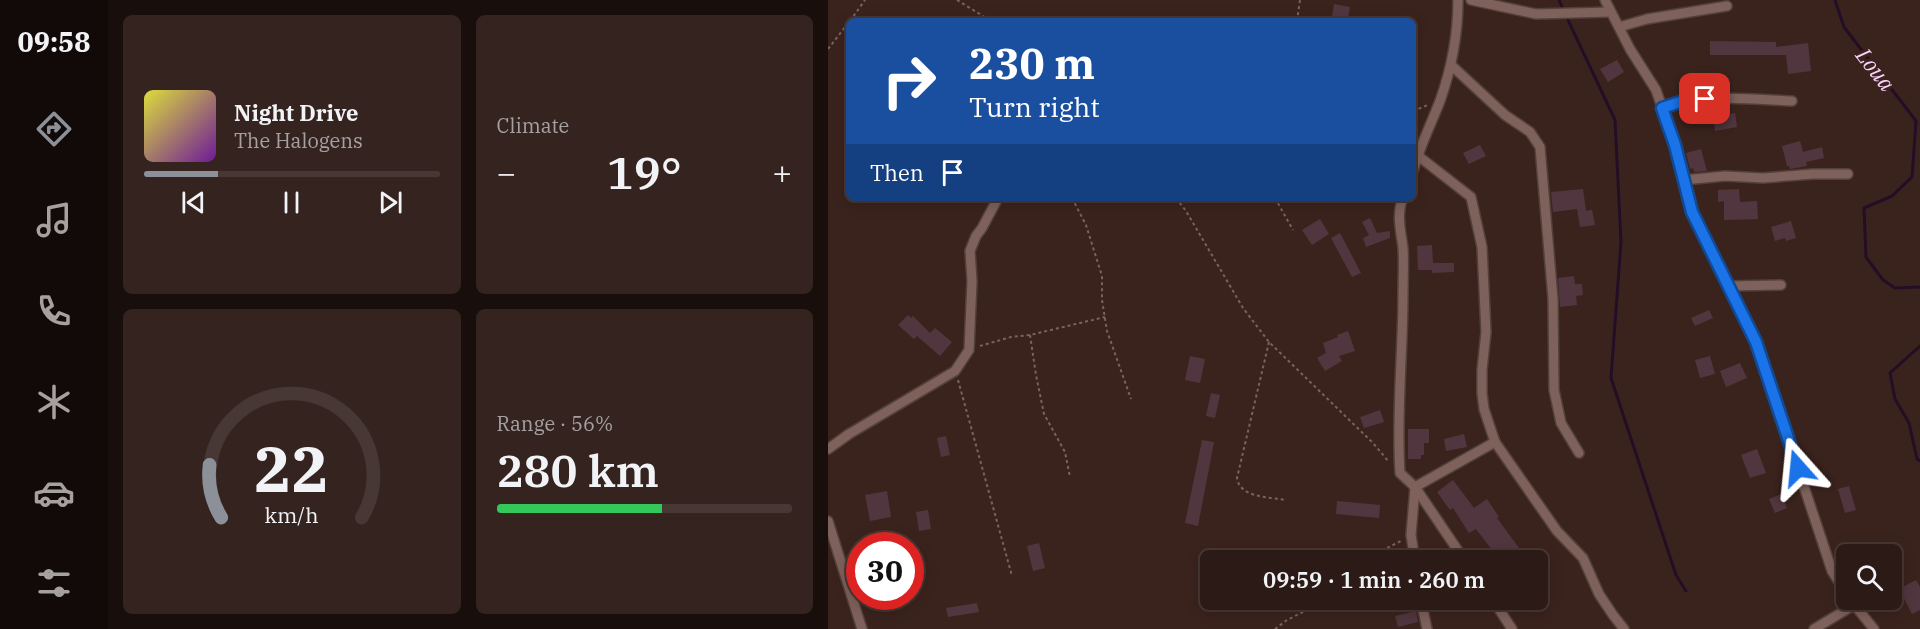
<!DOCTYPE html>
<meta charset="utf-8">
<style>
:root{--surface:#2c1a16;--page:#34231f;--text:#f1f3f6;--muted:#a6a1a1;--line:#483835;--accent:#8c9099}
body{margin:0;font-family:"IBM Plex Serif",serif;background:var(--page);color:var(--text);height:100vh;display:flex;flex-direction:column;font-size:22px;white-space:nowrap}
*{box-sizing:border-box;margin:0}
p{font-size:20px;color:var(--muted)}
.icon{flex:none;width:33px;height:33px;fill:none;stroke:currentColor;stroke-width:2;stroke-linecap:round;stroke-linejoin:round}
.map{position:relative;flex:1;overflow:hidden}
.sheet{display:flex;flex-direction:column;gap:15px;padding:15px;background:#180e0c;width:720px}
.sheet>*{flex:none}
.banner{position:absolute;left:18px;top:18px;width:570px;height:183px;border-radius:9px;box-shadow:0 3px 15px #0003,0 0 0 2px var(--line);background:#1a4fa0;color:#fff;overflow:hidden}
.buttons{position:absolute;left:1008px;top:544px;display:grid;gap:12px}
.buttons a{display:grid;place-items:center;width:66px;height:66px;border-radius:9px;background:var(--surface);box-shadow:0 3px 15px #0003,0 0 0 2px var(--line);font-size:30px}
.speed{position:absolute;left:18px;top:532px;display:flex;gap:12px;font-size:30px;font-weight:700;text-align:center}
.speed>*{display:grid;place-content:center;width:78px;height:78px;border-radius:50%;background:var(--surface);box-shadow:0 3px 15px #0003,0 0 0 2px var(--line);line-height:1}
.speed .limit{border:9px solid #d22;background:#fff;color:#111}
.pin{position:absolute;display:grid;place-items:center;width:51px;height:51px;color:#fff;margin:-26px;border-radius:12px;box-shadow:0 3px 9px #0006}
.me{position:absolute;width:66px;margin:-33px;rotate:342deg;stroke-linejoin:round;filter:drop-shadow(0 0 4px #0008)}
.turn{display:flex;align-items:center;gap:21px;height:126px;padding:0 24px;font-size:27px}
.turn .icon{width:78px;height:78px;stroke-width:2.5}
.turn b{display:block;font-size:42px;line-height:51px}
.then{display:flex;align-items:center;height:57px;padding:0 24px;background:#0003;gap:12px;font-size:22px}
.big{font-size:45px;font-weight:600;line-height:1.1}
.sheet .tile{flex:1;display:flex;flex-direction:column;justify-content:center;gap:9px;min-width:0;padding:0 21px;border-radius:9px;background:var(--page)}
.sheet .dial{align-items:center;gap:0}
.dial svg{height:156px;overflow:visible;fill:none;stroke:var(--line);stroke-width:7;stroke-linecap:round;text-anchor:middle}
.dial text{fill:var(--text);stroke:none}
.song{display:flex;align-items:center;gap:18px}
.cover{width:72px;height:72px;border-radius:9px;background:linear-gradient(135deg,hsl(60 70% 55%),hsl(280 70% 35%))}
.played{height:6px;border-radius:3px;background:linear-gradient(90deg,var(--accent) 25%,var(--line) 25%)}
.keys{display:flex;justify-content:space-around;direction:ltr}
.heat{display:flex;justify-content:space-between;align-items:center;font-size:33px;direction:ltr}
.charge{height:9px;border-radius:4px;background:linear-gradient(90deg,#34c759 56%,var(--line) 0)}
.sheet .tiles{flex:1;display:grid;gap:15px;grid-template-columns:repeat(2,1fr)}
.trip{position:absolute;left:372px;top:550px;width:348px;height:60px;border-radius:9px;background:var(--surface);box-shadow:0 3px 15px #0003,0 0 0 2px var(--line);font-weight:600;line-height:60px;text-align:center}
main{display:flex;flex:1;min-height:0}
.menu{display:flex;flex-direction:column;width:108px;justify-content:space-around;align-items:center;background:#120a09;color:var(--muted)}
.menu .icon{width:42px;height:42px}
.menu .active{color:var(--accent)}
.menu b{font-size:27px;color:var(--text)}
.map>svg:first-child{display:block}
</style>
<main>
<nav class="menu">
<b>09:58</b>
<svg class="icon active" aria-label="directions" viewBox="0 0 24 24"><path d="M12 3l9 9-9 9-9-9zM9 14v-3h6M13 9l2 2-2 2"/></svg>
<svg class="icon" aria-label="music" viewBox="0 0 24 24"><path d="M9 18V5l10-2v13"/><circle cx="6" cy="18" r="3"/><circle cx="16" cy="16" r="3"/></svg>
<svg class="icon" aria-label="phone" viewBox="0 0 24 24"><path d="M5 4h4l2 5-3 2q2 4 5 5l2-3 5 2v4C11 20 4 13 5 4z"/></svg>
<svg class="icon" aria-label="climate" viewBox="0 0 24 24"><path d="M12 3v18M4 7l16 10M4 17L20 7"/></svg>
<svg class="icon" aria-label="car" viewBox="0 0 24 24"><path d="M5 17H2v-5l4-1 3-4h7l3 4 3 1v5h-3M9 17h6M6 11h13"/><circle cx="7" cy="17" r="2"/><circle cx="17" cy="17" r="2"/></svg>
<svg class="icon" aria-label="filters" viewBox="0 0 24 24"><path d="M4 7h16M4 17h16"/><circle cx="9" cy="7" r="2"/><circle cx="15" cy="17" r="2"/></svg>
</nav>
<section class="sheet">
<div class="tiles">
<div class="tile">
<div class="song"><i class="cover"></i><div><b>Night Drive</b><p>The Halogens</p></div></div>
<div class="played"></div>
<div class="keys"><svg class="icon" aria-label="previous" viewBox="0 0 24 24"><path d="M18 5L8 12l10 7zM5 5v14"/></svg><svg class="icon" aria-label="pause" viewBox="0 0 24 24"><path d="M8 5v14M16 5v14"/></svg><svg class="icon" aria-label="next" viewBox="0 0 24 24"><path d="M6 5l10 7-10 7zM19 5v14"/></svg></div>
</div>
<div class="tile"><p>Climate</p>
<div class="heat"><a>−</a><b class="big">19°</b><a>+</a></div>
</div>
<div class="tile dial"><svg viewBox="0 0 100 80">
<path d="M14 69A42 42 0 1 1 86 69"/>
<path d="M14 69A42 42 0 0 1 8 42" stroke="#8c9099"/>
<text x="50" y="56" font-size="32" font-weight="700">22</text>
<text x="50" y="72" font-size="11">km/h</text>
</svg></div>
<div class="tile"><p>Range · 56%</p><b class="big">280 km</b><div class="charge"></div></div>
</div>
</section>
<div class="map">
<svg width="1092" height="629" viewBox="0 0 1092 629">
<rect width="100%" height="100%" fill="#3b231d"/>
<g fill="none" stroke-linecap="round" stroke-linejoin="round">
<g stroke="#240e26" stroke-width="3">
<path d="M 731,0 L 734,7"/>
<path d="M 1007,0 L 1016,27 L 1088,121 L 1084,177 L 1064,196 L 1036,208 L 1038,257 L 1055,280 L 1067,288 L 1092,287"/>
<path d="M 740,20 L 787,120 L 793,242 L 783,378 L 848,575 L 858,591"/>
<path d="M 1092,346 L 1062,373 L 1067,399 L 1081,423 L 1089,459 L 1092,461"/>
</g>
</g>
<g fill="#51363f">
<path d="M 506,4 L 522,7 L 520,19 L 504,16 Z"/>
<path d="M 882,41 L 948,42 L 948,47 L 980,43 L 983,71 L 960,74 L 958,55 L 882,55 Z"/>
<path d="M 789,60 L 796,72 L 780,82 L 772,69 Z"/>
<path d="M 907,113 L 909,127 L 887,131 L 885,117 Z"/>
<path d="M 972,141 L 975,152 L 994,147 L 996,158 L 978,162 L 979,166 L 962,169 L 961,166 L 959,166 L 954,146 Z"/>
<path d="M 652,145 L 658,156 L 641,164 L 635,153 Z"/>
<path d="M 873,149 L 879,171 L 866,172 L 865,168 L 862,169 L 858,153 Z"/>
<path d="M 755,189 L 758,211 L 764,210 L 767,225 L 752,227 L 749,209 L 725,212 L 723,192 Z"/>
<path d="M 911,189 L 912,202 L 929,201 L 930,219 L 896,220 L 896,201 L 890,202 L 890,190 Z"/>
<path d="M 542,218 L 549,233 L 562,231 L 562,238 L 538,247 L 535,238 L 541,235 L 534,222 Z"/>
<path d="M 492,219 L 501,234 L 484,245 L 474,230 Z"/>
<path d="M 963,221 L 968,238 L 958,241 L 957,238 L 947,241 L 943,227 Z"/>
<path d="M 512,233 L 533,273 L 524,277 L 503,238 Z"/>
<path d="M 604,245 L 605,263 L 626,263 L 626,272 L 604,273 L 604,270 L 590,270 L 589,246 Z"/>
<path d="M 746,276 L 747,284 L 754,284 L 755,295 L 748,296 L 749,305 L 732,307 L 730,278 Z"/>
<path d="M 881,310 L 885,318 L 867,326 L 863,318 Z"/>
<path d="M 80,315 L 83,318 L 85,316 L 102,333 L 107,328 L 124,342 L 112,356 L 89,336 L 86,339 L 70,325 Z"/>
<path d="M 520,331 L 527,351 L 511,356 L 514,361 L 497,371 L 489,358 L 498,353 L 495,343 L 510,337 L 509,335 Z"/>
<path d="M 362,356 L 377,359 L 372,383 L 357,380 Z"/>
<path d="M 882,356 L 887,374 L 872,378 L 867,360 Z"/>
<path d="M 912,363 L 919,378 L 898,387 L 892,371 Z"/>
<path d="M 383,393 L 392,395 L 387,418 L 378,416 Z"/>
<path d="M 552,410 L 556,422 L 536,428 L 532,417 Z"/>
<path d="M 580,429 L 601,429 L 601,443 L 596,443 L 596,455 L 593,455 L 593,459 L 580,459 Z"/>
<path d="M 636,434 L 639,447 L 618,451 L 616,439 Z"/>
<path d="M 118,436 L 122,455 L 113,457 L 109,438 Z"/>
<path d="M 374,440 L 386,442 L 370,526 L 357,523 Z"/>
<path d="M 929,449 L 938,473 L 922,478 L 913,455 Z"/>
<path d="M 625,480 L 646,508 L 659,499 L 671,517 L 669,518 L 691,548 L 671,559 L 648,529 L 641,533 L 625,508 L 622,510 L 609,492 Z"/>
<path d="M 1021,486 L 1028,510 L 1017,513 L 1010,489 Z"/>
<path d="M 59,491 L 63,517 L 42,521 L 37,495 Z"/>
<path d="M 953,494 L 959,508 L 947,513 L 941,499 Z"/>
<path d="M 509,501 L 552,505 L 551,518 L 508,514 Z"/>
<path d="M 100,510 L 103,529 L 91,531 L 88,512 Z"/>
<path d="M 211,543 L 217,568 L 205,571 L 199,546 Z"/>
<path d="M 1088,580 L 1092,587 L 1092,610 L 1084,614 L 1071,589 Z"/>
<path d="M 149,603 L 151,612 L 120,617 L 118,608 Z"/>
<path d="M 588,611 L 590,622 L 570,627 L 567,616 Z"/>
</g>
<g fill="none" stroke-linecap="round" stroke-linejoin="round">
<g stroke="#54403b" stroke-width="12">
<g id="minor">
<path d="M 643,0 L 708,14 L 782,12"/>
<path d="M 777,0 L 802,49 L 828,90 L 847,145 L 864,212 L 928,342 L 1004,571 L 1018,593"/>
<path d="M 791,27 L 819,19 L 899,6"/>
<path d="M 623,65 L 677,115 L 702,132 L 712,147 L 725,299 L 726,390 L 733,423 L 751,453"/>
<path d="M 834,108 C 874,93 922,99 964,101"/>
<path d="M 585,171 C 592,146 603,124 612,101 C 624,67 630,36 630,0"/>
<path d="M 856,180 L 897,176 L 935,178 L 985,174 L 1020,174"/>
<path d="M 575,198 C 568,214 573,232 575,248 C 576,263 575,279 575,294 C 575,353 568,413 572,473 L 587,487 L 637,561"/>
<path d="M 901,286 L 953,285"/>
<path d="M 667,442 L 729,531 L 755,558 L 771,594 L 785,615 L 796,629"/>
<path d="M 0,449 L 21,434 L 127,371 L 141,350 L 144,281 L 142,251 L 148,236 L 154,228 L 170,198"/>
<path d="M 587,487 L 667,442 L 656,409 L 654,393 L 654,370 L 658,332 L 654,247 L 643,197 L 589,155"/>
<path d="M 0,521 L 34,629"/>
<path d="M 587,561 L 583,535 L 587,487"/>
<path d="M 593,600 L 599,629"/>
<path d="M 665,600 L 684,629"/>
<path d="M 1024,602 L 1046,629"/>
<path d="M 986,629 L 1026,605"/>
</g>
</g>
<g stroke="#79635e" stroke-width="2" stroke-dasharray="3 3" stroke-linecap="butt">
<path d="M 129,0 L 163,21"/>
<path d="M 22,21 L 37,0"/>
<path d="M 469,21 L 472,0"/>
<path d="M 0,49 L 21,22"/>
<path d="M 585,111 L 600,105"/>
<path d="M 244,198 L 258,225 L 274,276 L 274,300 L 279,331 L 303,399"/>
<path d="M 348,198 L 358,211 L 415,308 L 441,342 L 545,443 L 561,462"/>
<path d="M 447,198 L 465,230"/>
<path d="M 202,335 L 208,375 L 216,414 L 237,452 L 242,477"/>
<path d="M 441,342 L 409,478 C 412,498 441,497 458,500"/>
<path d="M 152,346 L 183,337 L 202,335 L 277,317"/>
<path d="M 130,380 L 184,576"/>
<path d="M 547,561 L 557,549 L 573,541"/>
<path d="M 447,629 L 459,620 L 499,600"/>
</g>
<use href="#minor" stroke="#7e615a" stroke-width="9"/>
</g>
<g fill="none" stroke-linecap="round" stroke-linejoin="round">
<g stroke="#114b97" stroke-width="15">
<path id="route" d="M 877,99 L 852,102 L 834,108 L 847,145 L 864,212 L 928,342 L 970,468"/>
</g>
<use href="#route" stroke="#1a73e8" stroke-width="10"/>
</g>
<g text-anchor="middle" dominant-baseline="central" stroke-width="6" stroke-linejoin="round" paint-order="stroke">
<g font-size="22" font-style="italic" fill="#f9d3fc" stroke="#3b231d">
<text transform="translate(1048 69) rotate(52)">Loua</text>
</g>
</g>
</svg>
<div class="buttons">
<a><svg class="icon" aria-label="search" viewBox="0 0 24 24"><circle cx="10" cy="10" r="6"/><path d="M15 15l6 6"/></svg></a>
</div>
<div class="speed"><div class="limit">30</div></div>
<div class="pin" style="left:877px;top:99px;background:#d93025"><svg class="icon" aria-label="arrive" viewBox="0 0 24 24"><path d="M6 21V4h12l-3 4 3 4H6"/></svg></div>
<svg class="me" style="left:970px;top:468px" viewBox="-20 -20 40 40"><path d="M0-17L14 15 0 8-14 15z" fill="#1a73e8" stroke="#fff" stroke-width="4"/></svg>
<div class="trip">09:59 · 1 min · 260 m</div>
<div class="banner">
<div class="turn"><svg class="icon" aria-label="right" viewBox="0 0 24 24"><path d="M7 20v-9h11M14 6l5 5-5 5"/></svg><div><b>230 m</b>Turn right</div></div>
<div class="then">Then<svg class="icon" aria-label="arrive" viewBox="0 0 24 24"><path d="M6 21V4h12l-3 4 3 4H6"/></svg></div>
</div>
</div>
</main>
